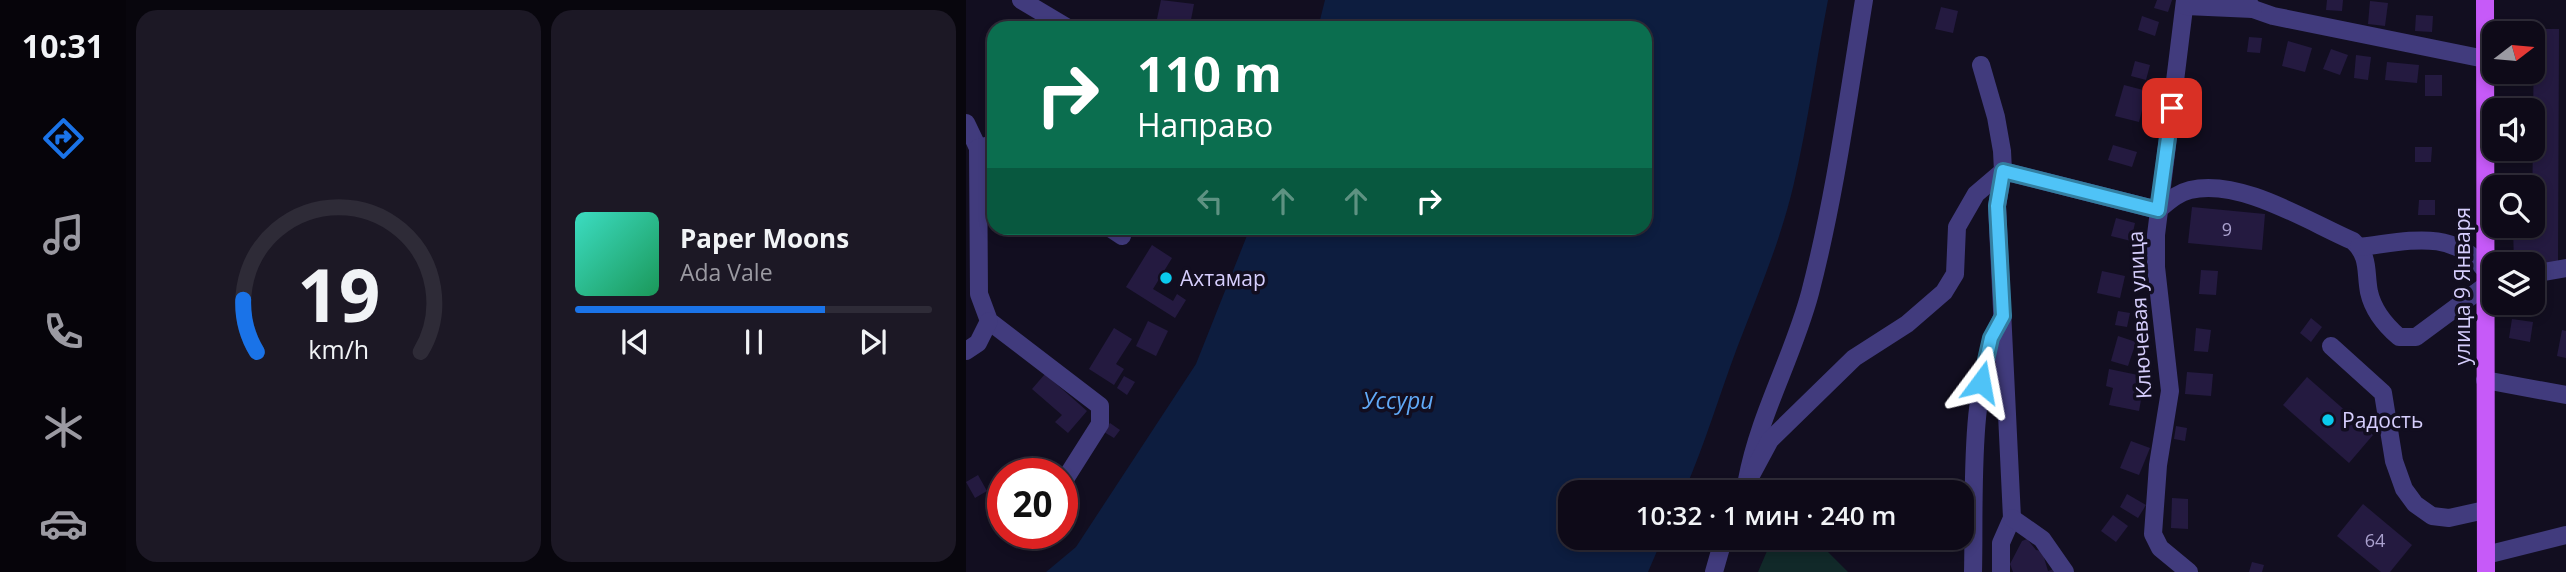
<!DOCTYPE html>
<html lang="ru">
<meta charset="utf-8">
<style>
:root{--surface:#0e0a18;--page:#1c1825;--text:#f1f3f6;--muted:#9b9aa2;--line:#2e2b37;--accent:#1a73e8}
body{margin:0;font-family:"Open Sans",sans-serif;background:var(--page);color:var(--text);height:100vh;display:flex;flex-direction:column;font-size:26px;white-space:nowrap}
*{box-sizing:border-box;margin:0}
p{font-size:23px;color:var(--muted)}
.icon{flex:none;width:38px;height:38px;fill:none;stroke:currentColor;stroke-width:2;stroke-linecap:round;stroke-linejoin:round}
.map{position:relative;flex:1;overflow:hidden}
.panel{display:flex;flex-direction:column;gap:10px;padding:10px;background:#08060d;width:840px}
.panel>*{flex:none}
.banner{position:absolute;left:21px;top:21px;width:665px;height:214px;border-radius:21px;box-shadow:0 4px 10px #0003,0 0 0 2px var(--line);background:#0b6e4f;color:#fff;overflow:hidden}
.needle{width:46px;rotate:74deg}
.controls{position:absolute;left:1516px;top:21px;display:grid;gap:14px}
.controls a{display:grid;place-items:center;width:63px;height:63px;border-radius:14px;background:var(--surface);box-shadow:0 4px 10px #0003,0 0 0 2px var(--line);font-size:35px}
.speed{position:absolute;left:21px;top:458px;display:flex;gap:14px;font-size:35px;font-weight:700;text-align:center}
.speed>*{display:grid;place-content:center;width:91px;height:91px;border-radius:50%;background:var(--surface);box-shadow:0 4px 10px #0003,0 0 0 2px var(--line);line-height:1}
.speed .limit{border:10px solid #d22;background:#fff;color:#111}
.pin{position:absolute;display:grid;place-items:center;width:60px;height:60px;color:#fff;margin:-30px;border-radius:14px;box-shadow:0 4px 10px #0006}
.me{position:absolute;width:77px;margin:-38px;rotate:13deg;stroke-linejoin:round;filter:drop-shadow(0 0 5px #0008)}
.turn{display:flex;align-items:center;gap:24px;height:147px;padding:0 35px;font-size:32px}
.turn .icon{width:91px;height:91px;stroke-width:2.5}
.turn b{display:block;font-size:49px;line-height:60px}
.lanes{display:flex;align-items:center;height:66px;padding:0 35px;background:#0003;justify-content:center;gap:35px;direction:ltr}
.lanes .off{opacity:.35}
.panel .card{flex:1;display:flex;flex-direction:column;justify-content:center;gap:10px;min-width:0;padding:0 24px;border-radius:21px;background:var(--page)}
.panel .dial{align-items:center;gap:0}
.dial svg{height:182px;overflow:visible;fill:none;stroke:var(--line);stroke-width:7;stroke-linecap:round;text-anchor:middle}
.dial text{fill:var(--text);stroke:none}
.song{display:flex;align-items:center;gap:21px}
.cover{width:84px;height:84px;border-radius:10px;background:linear-gradient(135deg,hsl(170 70% 55%),hsl(150 70% 35%))}
.played{height:7px;border-radius:4px;background:linear-gradient(90deg,var(--accent) 70%,var(--line) 70%)}
.keys{display:flex;justify-content:space-around;direction:ltr}
.panel .tiles{flex:1;display:grid;gap:10px;grid-template-columns:repeat(2,1fr)}
.trip{position:absolute;left:592px;top:480px;width:416px;height:70px;border-radius:21px;background:var(--surface);box-shadow:0 4px 10px #0003,0 0 0 2px var(--line);font-weight:600;line-height:70px;text-align:center}
main{display:flex;flex:1;min-height:0}
.dock{display:flex;flex-direction:column;width:126px;justify-content:space-around;align-items:center;background:#06040a;color:var(--muted)}
.dock .icon{width:49px;height:49px}
.dock .selected{color:var(--accent)}
.dock b{font-size:32px;color:var(--text)}
.map>svg:first-child{display:block}
</style>
<main>
<nav class="dock">
<b>10:31</b>
<svg class="icon selected" aria-label="directions" viewBox="0 0 24 24"><path d="M12 3l9 9-9 9-9-9zM9 14v-3h6M13 9l2 2-2 2"/></svg>
<svg class="icon" aria-label="music" viewBox="0 0 24 24"><path d="M9 18V5l10-2v13"/><circle cx="6" cy="18" r="3"/><circle cx="16" cy="16" r="3"/></svg>
<svg class="icon" aria-label="phone" viewBox="0 0 24 24"><path d="M5 4h4l2 5-3 2q2 4 5 5l2-3 5 2v4C11 20 4 13 5 4z"/></svg>
<svg class="icon" aria-label="climate" viewBox="0 0 24 24"><path d="M12 3v18M4 7l16 10M4 17L20 7"/></svg>
<svg class="icon" aria-label="car" viewBox="0 0 24 24"><path d="M5 17H2v-5l4-1 3-4h7l3 4 3 1v5h-3M9 17h6M6 11h13"/><circle cx="7" cy="17" r="2"/><circle cx="17" cy="17" r="2"/></svg>
</nav>
<section class="panel">
<div class="tiles">
<div class="card dial"><svg viewBox="0 0 100 80">
<path d="M14 69A42 42 0 1 1 86 69"/>
<path d="M14 69A42 42 0 0 1 8 46" stroke="#1a73e8"/>
<text x="50" y="56" font-size="32" font-weight="700">19</text>
<text x="50" y="72" font-size="11">km/h</text>
</svg></div>
<div class="card">
<div class="song"><i class="cover"></i><div><b>Paper Moons</b><p>Ada Vale</p></div></div>
<div class="played"></div>
<div class="keys"><svg class="icon" aria-label="previous" viewBox="0 0 24 24"><path d="M18 5L8 12l10 7zM5 5v14"/></svg><svg class="icon" aria-label="pause" viewBox="0 0 24 24"><path d="M8 5v14M16 5v14"/></svg><svg class="icon" aria-label="next" viewBox="0 0 24 24"><path d="M6 5l10 7-10 7zM19 5v14"/></svg></div>
</div>
</div>
</section>
<div class="map">
<svg width="1600" height="572" viewBox="0 0 1600 572">
<rect width="100%" height="100%" fill="#120e20"/>
<path fill="#112929" d="M 807,537 L 857,537 L 858,548 L 882,572 L 792,572 Z"/>
<path fill="#0d1d3f" d="M 359,0 L 862,0 C 850,61 842,123 828,183 C 815,240 792,293 771,348 C 753,396 739,444 718,492 L 604,492 L 604,537 L 697,537 L 682,572 L 80,572 L 110,547 L 230,364 L 284,228 L 679,228 L 679,28 L 352,28 Z"/>
<g fill="#241a40">
<path d="M 195,0 L 228,4 L 224,25 L 191,19 Z"/>
<path d="M 1191,0 L 1206,0 L 1202,12 L 1188,8 Z"/>
<path d="M 1361,0 L 1377,0 L 1376,11 L 1360,10 Z"/>
<path d="M 1404,1 L 1422,3 L 1419,26 L 1402,24 Z"/>
<path d="M 975,7 L 992,11 L 987,33 L 969,29 Z"/>
<path d="M 1450,15 L 1467,16 L 1466,32 L 1449,31 Z"/>
<path d="M 1176,16 L 1193,22 L 1189,36 L 1172,30 Z"/>
<path d="M 1568,29 L 1593,29 L 1592,266 L 1548,264 L 1547,226 L 1566,226 Z"/>
<path d="M 1283,37 L 1296,38 L 1294,53 L 1281,52 Z"/>
<path d="M 1322,41 L 1346,48 L 1339,72 L 1316,66 Z"/>
<path d="M 1365,49 L 1382,55 L 1374,75 L 1357,69 Z"/>
<path d="M 1390,55 L 1405,57 L 1402,80 L 1388,78 Z"/>
<path d="M 1169,61 L 1184,65 L 1180,80 L 1165,76 Z"/>
<path d="M 1421,62 L 1453,65 L 1451,83 L 1419,80 Z"/>
<rect x="1459" y="75" width="17" height="21"/>
<path d="M 1158,85 L 1181,91 L 1173,122 L 1149,116 Z"/>
<path d="M 1147,145 L 1171,152 L 1166,167 L 1142,160 Z"/>
<path d="M 1449,147 L 1466,147 L 1465,162 L 1449,162 Z"/>
<path d="M 1453,200 L 1469,200 L 1469,215 L 1452,215 Z"/>
<path d="M 1226,207 L 1299,214 L 1296,250 L 1222,243 Z"/>
<path d="M 1150,218 L 1169,223 L 1165,241 L 1145,236 Z"/>
<path d="M 186,245 L 206,258 L 187,289 L 207,301 L 211,294 L 220,300 L 209,318 L 160,287 Z"/>
<path d="M 1235,270 L 1252,271 L 1250,295 L 1233,294 Z"/>
<path d="M 1136,271 L 1159,276 L 1154,298 L 1131,293 Z"/>
<path d="M 1566,281 L 1579,282 L 1577,299 L 1566,298 Z"/>
<path d="M 1152,311 L 1164,313 L 1161,327 L 1149,325 Z"/>
<path d="M 1345,318 L 1356,327 L 1345,342 L 1334,333 Z"/>
<path d="M 1546,319 L 1567,322 L 1564,342 L 1543,338 Z"/>
<path d="M 182,321 L 202,331 L 190,356 L 170,346 Z"/>
<path d="M 148,328 L 166,339 L 150,364 L 158,369 L 148,385 L 123,369 Z"/>
<path d="M 1230,328 L 1245,330 L 1242,352 L 1228,351 Z"/>
<path d="M 1596,330 L 1600,331 L 1600,358 L 1591,356 Z"/>
<path d="M 1152,336 L 1170,342 L 1162,366 L 1145,361 Z"/>
<path d="M 1143,369 L 1172,375 L 1169,387 L 1177,389 L 1173,411 L 1143,405 L 1147,388 L 1140,386 Z"/>
<path d="M 1221,372 L 1247,374 L 1245,396 L 1219,394 Z"/>
<path d="M 79,374 L 121,411 L 102,433 L 89,422 L 96,415 L 66,389 Z"/>
<path d="M 158,376 L 169,382 L 161,395 L 151,388 Z"/>
<path d="M 1341,377 L 1407,435 L 1383,463 L 1317,405 Z"/>
<path d="M 144,423 L 154,430 L 148,438 L 138,432 Z"/>
<path d="M 1210,426 L 1221,428 L 1219,441 L 1208,439 Z"/>
<path d="M 1165,441 L 1184,448 L 1173,475 L 1154,468 Z"/>
<path d="M 12,475 L 21,491 L 9,498 L 0,482 Z"/>
<path d="M 1161,494 L 1180,505 L 1172,518 L 1154,507 Z"/>
<path d="M 1206,498 L 1222,499 L 1222,529 L 1205,528 Z"/>
<path d="M 1397,504 L 1446,545 L 1424,572 L 1415,572 L 1371,536 Z"/>
<path d="M 1147,515 L 1162,526 L 1150,542 L 1135,531 Z"/>
<path d="M 1061,539 L 1070,550 L 1076,551 L 1082,571 L 1088,569 L 1090,572 L 1047,572 L 1044,564 L 1056,541 Z"/>
<path d="M 1286,562 L 1298,565 L 1296,572 L 1283,572 Z"/>
</g>
<g fill="none" stroke-linecap="round" stroke-linejoin="round">
<g stroke="#413b7d" stroke-width="18">
<path d="M 55,0 L 102,28"/>
<path d="M 1219,0 L 1190,235 L 1190,267 L 1204,391 L 1192,465 L 1187,534 L 1194,548 L 1223,572"/>
<path d="M 1280,0 L 1287,9 L 1307,16 L 1519,59"/>
<path d="M 1220,6 L 1287,9"/>
<path d="M 1015,65 L 1030,117 L 1036,151 L 1037,171 L 1031,206 L 1046,518 L 1035,543 L 1035,572"/>
<path d="M 0,123 L 12,148 L 28,157"/>
<path d="M 28,144 L 12,148 L 13,294 L 23,321 L 134,406 L 134,424 L 96,484"/>
<path d="M 1037,171 L 1192,210 C 1202,202 1211,193 1224,190 C 1274,178 1341,221 1387,241 C 1404,257 1399,271 1403,292 C 1407,310 1419,325 1433,337 L 1450,337 L 1519,286"/>
<path d="M 144,228 L 156,236"/>
<path d="M 1393,247 C 1440,242 1487,227 1519,270 L 1528,271"/>
<path d="M 1566,274 L 1600,268"/>
<path d="M 1365,346 L 1417,393 L 1428,461 L 1438,489 L 1449,504 L 1466,516 L 1483,518 L 1519,510"/>
<path d="M 0,351 L 12,343 L 23,321"/>
<path d="M 1519,380 L 1600,395"/>
<path d="M 781,480 C 793,415 827,357 844,293 C 869,197 882,98 898,0"/>
<path d="M 776,492 L 804,440 L 888,358 L 941,324 L 978,292 L 989,274 L 991,227 L 1010,194 L 1037,171"/>
<path d="M 1046,518 L 1076,539 L 1099,572"/>
<path d="M 1520,555 L 1600,535"/>
<path d="M 748,572 L 758,537"/>
<path d="M 1007,572 C 1009,495 1001,384 1037,316"/>
</g>
<path stroke="#c65af8" stroke-width="18" d="M 1519,0 L 1520,572"/>
</g>
<g fill="none" stroke-linecap="round" stroke-linejoin="round">
<g stroke="#337fa1" stroke-width="18">
<path id="route" d="M 1015,382 L 1025,338 L 1037,316 L 1031,206 L 1037,171 L 1192,210 L 1206,108"/>
</g>
<use href="#route" stroke="#4fc3f7" stroke-width="12"/>
</g>
<g fill="#0acaed" stroke="#120e20" stroke-width="2.5">
<circle cx="200" cy="278" r="7"/>
<circle cx="1362" cy="420" r="7"/>
</g>
<g text-anchor="middle" dominant-baseline="central" stroke-width="7" stroke-linejoin="round" paint-order="stroke">
<g font-size="18" fill="#aaa1ce">
<text x="1261" y="229">9</text>
<text x="1409" y="540">64</text>
</g>
<g font-size="21" fill="#d6cefd" stroke="#120e20" text-anchor="start">
<text x="214" y="278">Ахтамар</text>
<text x="1376" y="420">Радость</text>
</g>
<g font-size="21" fill="#d6cefd" stroke="#120e20">
<text transform="translate(1496 286) rotate(-90)">улица 9 Января</text>
<text transform="translate(1173 315) rotate(-93)">Ключевая улица</text>
</g>
<g font-size="23" font-style="italic" fill="#61aaf8" stroke="#120e20">
<text x="432" y="400">Уссури</text>
</g>
</g>
</svg>
<div class="controls">
<a><svg class="needle" viewBox="-14 -14 28 28"><path d="M0-13l5 13h-10z" fill="#e53935"/><path d="M0 13l5-13h-10z" fill="#9b9aa2"/></svg></a>
<a><svg class="icon" aria-label="sound" viewBox="0 0 24 24"><path d="M4 9h4l5-4v14l-5-4H4zM17 9q2 3 0 6"/></svg></a>
<a><svg class="icon" aria-label="search" viewBox="0 0 24 24"><circle cx="10" cy="10" r="6"/><path d="M15 15l6 6"/></svg></a>
<a><svg class="icon" aria-label="layers" viewBox="0 0 24 24"><path d="M12 4l9 5-9 5-9-5zM3 14l9 5 9-5"/></svg></a>
</div>
<div class="speed"><div class="limit">20</div></div>
<div class="pin" style="left:1206px;top:108px;background:#d93025"><svg class="icon" aria-label="arrive" viewBox="0 0 24 24"><path d="M6 21V4h12l-3 4 3 4H6"/></svg></div>
<svg class="me" style="left:1015px;top:382px" viewBox="-20 -20 40 40"><path d="M0-17L14 15 0 8-14 15z" fill="#4fc3f7" stroke="#fff" stroke-width="4"/></svg>
<div class="trip">10:32 · 1 мин · 240 m</div>
<div class="banner">
<div class="turn"><svg class="icon" aria-label="right" viewBox="0 0 24 24"><path d="M7 20v-9h11M14 6l5 5-5 5"/></svg><div><b>110 m</b>Направо</div></div>
<div class="lanes"><svg class="icon off" aria-label="left" viewBox="0 0 24 24"><path d="M17 20v-9H6M10 6l-5 5 5 5"/></svg><svg class="icon off" aria-label="ahead" viewBox="0 0 24 24"><path d="M12 20V5M6 11l6-6 6 6"/></svg><svg class="icon off" aria-label="ahead" viewBox="0 0 24 24"><path d="M12 20V5M6 11l6-6 6 6"/></svg><svg class="icon" aria-label="right" viewBox="0 0 24 24"><path d="M7 20v-9h11M14 6l5 5-5 5"/></svg></div>
</div>
</div>
</main>
